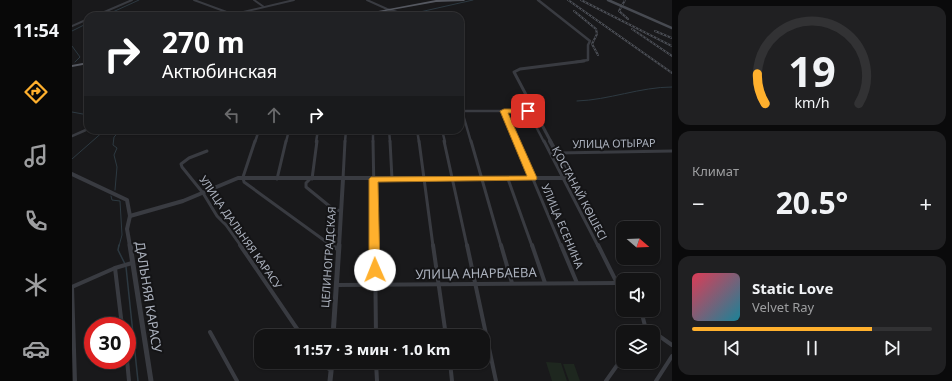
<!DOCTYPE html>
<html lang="ru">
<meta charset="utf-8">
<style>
:root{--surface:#131314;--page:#202022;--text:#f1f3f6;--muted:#9d9ea0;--line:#323234;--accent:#ffb02d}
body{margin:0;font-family:"Noto Sans",sans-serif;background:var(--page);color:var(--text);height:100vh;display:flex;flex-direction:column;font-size:15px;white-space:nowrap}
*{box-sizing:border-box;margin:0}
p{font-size:13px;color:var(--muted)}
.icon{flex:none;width:22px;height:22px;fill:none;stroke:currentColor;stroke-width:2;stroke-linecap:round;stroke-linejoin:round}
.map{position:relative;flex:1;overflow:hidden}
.drawer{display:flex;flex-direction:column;gap:6px;padding:6px;background:#0a0a0b;width:280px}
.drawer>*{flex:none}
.banner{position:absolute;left:12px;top:12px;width:380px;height:122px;border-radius:12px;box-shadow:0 1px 3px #0004,0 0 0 1px var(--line);background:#202124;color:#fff;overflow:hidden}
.needle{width:26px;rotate:109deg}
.controls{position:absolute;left:544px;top:221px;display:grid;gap:8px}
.controls a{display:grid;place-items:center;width:44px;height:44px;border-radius:8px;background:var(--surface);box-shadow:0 1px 3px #0004,0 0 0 1px var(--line);font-size:20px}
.speed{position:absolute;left:12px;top:317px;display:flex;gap:8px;font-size:20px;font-weight:700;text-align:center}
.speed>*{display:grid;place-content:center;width:52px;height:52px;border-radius:50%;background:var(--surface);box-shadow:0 1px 3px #0004,0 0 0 1px var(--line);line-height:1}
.speed .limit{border:6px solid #d22;background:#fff;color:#111}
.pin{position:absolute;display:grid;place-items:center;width:34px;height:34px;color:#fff;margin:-17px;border-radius:8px;box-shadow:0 2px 6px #0006}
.me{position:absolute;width:44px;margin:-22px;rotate:359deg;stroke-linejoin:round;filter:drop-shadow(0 0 3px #0008)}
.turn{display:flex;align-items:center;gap:14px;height:84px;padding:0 12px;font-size:18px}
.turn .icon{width:52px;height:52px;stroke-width:2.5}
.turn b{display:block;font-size:28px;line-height:34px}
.lanes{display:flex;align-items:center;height:38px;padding:0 12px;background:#0003;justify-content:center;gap:20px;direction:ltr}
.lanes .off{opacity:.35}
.big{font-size:30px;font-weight:700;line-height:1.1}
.drawer .tile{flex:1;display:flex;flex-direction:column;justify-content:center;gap:6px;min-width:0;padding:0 14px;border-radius:12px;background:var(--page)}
.drawer .dial{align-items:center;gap:0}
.dial svg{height:104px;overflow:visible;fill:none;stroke:var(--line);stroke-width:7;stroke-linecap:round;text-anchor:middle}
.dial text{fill:var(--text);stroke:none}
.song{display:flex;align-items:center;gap:12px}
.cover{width:48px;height:48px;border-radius:6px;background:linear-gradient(135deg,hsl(350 70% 55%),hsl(190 70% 35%))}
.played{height:4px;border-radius:2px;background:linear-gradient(90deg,var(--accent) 75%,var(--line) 75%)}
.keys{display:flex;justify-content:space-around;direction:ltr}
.heat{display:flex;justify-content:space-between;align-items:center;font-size:22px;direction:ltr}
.trip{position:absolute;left:182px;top:329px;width:236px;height:40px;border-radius:12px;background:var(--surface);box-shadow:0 1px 3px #0004,0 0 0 1px var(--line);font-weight:700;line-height:40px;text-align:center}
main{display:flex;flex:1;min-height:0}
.dock{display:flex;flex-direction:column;width:72px;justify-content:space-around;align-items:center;background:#080808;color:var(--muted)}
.dock .icon{width:28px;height:28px}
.dock .on{color:var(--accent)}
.dock b{font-size:18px;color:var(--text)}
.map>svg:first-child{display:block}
</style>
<main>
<nav class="dock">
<b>11:54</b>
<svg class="icon on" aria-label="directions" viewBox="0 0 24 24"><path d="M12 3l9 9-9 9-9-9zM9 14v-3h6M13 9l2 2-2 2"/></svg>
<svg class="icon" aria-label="music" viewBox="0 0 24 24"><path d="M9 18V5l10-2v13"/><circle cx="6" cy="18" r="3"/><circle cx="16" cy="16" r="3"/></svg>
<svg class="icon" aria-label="phone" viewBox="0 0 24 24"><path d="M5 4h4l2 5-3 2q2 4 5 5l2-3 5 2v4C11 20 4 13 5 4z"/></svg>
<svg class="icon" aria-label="climate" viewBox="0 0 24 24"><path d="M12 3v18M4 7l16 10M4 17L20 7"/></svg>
<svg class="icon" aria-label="car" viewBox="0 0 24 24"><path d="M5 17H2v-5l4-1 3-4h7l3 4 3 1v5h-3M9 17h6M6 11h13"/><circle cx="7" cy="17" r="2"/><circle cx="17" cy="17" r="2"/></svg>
</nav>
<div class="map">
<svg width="600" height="381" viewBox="0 0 600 381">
<rect width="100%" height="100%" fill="#19191b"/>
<g fill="#1e271f">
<path d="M 474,362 L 489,363 L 495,381 L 480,381 Z"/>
<path d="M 491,364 L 502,364 L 508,381 L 497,381 Z"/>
</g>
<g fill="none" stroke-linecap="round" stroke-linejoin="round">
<g stroke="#2d3941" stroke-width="1">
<path d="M 339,14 L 401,0"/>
<path d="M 32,16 L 67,0"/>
<path d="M 0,31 L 16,23"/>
<path d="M 0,46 L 8,57 L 3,62"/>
<path d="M 505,101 C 537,100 568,87 600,87"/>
<path d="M 0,112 L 16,115"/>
<path d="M 0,159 L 33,130"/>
<path d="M 43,190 L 45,167 L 42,155 L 45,148 L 41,145 L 42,137 L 49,130"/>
<path d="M 39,196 L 40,200 L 48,201 L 50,235 L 47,246"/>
</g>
<g stroke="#2d3941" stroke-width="1.5">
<path d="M 47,245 L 46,250 L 53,264"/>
<path d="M 54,267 L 66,381"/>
</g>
<g stroke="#393b41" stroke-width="2">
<path d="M 122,0 L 160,14"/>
<path d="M 182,0 L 192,7"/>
<path d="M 295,0 L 315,9 L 336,15"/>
<path d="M 23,16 L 60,0"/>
<path d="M 154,16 L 222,0"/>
<path d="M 0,26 L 16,19"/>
</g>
<g stroke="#393b41" stroke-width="2.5">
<path d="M 388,111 L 456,111 L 460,109"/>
<path d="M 390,111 L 399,142"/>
<path d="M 432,111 L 445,142"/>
<path d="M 456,111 L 472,142"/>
<path d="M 301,130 L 301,142"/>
<path d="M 317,130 L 318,142"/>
<path d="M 345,130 L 347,142"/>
<path d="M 370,130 L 373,142"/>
<path d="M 0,136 L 16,129"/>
<path d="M 183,142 L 187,130"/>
<path d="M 214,142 L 217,130"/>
<path d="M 244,142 L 246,130"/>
<path d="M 273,142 L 274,130"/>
</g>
<g stroke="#393b41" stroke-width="3">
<path d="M 301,141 L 303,246"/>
<path d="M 318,141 L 320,179"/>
<path d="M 347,141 L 361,246"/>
<path d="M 372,141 L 395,246"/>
<path d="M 399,141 L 429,246"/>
<path d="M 445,141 L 489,246"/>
<path d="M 472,141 L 526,246"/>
<path d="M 135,151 L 117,158 L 109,164 L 110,167 L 131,193 L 145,216 L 154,225 L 169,246"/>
<path d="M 485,153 L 600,151"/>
<path d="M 171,177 L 183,141"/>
<path d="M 171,178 L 172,182 L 260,246"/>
<path d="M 205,179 L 214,141"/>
<path d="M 238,179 L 234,183 L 234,187 L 261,209 L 269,211"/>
<path d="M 240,179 L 245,141"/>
<path d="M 271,179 L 273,141"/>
<path d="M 436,179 L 460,246"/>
</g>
<g stroke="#393b41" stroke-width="4">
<path d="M 168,245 L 230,336"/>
<path d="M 259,245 L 267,250"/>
<path d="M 303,245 L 304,336"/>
<path d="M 361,245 L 374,336"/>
<path d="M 395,245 L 424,381"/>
<path d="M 429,245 L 440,283"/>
<path d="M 460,245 L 473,283"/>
<path d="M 489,245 L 505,283"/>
<path d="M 526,245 L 545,283 L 551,289"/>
<path d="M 43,268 L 50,326"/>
<path d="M 265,285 L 545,283"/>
<path d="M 569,310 L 573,326 L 569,332"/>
<path d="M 573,326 L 600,345"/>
<path d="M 138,332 L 165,381"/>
<path d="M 55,360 L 57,381"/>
<path d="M 248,362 L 250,365 L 259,370"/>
<path d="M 304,362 L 305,381"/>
<path d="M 378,362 L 380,381"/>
<path d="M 3,381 L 0,287 L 43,268 L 60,263"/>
<path d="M 534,381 L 551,357"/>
<path d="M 584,381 L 600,356"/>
</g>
<path stroke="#393b41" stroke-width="2.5" d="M 466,0 L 518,41 L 516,45 L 516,60 L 504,62"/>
<path stroke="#393b41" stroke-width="3" d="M 479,142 L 442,72 L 448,69 L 512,61"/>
<g stroke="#393b41" stroke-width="4">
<path d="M 0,174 L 55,200 L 58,216 L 55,229 L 58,246"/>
<path d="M 58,216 L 111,201 L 166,178 L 495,178 L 497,175 L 478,141"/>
<path d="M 267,246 L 271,179"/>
</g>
<g stroke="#393b41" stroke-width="5">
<path d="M 58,245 L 79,381"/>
<path d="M 261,336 L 267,245"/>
<path d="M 258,381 L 260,362"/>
</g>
<path stroke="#474a51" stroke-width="2.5" d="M 536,0 L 600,28"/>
<g fill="#555860" fill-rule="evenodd">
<path d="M 364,0 L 393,0 L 392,1 L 364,2 L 286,16 L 280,16 Z"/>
<path d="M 16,62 L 16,64 L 0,67 L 0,65 Z"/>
</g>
<g stroke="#4c4f56" stroke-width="2">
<g id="rail">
<path d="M 496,0 L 600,73"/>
<path d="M 509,0 L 600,46"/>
<path d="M 553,0 L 547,11 L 556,19"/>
<path d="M 502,11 L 524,29 L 525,34 L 520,44 L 526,55"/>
<path d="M 560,29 L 600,56"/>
<path d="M 583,31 L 600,38"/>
</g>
</g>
<use href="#rail" stroke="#141416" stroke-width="1" stroke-dasharray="2" stroke-linecap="butt"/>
</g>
<path fill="#ffb02d" stroke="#a6721d" d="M 432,109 L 456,109 L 459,111 L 456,113 L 436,113 L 465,178 L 464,180 L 306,182 L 308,270 L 307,273 L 303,274 L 299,273 L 297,270 L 297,179 L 299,177 L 455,176 L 428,111 Z"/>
<g text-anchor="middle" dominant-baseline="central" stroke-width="4" stroke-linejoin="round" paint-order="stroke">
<g font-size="11" fill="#aab0bc" stroke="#141416">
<text transform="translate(542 143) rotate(-1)">УЛИЦА ОТЫРАР</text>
<text transform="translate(508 193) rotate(62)">ҚОСТАНАЙ КӨШЕСІ</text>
<text transform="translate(491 226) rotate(67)">УЛИЦА ЕСЕНИНА</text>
<text transform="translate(169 232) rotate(55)">УЛИЦА ДАЛЬНЯЯ КАРАСУ</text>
<text transform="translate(256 257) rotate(-86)">ЦЕЛИНОГРАДСКАЯ</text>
</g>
<g font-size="13" fill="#aab0bc" stroke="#141416">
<text transform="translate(404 273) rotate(-1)">УЛИЦА АНАРБАЕВА</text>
<text transform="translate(77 297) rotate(81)">ДАЛЬНЯЯ КАРАСУ</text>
</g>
</g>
</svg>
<div class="controls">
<a><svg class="needle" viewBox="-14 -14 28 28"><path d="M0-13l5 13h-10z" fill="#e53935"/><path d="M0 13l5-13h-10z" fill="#9d9ea0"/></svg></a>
<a><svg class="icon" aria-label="sound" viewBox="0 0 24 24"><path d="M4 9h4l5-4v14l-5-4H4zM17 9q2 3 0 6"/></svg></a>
<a><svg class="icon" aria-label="layers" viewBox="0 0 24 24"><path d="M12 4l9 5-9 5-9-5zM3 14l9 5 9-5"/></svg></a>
</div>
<div class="speed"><div class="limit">30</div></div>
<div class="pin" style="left:456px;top:111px;background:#d93025"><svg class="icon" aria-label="arrive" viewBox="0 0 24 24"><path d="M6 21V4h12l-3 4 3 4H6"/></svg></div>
<svg class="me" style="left:303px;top:270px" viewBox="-20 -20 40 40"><circle r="19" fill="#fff"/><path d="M0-13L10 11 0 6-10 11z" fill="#ffb02d"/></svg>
<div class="trip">11:57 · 3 мин · 1.0 km</div>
<div class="banner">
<div class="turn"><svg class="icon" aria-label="right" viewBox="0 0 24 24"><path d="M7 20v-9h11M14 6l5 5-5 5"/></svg><div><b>270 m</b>Актюбинская</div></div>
<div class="lanes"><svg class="icon off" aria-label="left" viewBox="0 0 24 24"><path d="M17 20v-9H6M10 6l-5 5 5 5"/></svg><svg class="icon off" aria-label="ahead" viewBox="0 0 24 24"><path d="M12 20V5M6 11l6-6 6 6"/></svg><svg class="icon" aria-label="right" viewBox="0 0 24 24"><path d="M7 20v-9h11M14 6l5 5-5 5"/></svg></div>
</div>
</div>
<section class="drawer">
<div class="tile dial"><svg viewBox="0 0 100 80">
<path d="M14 69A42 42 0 1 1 86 69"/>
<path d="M14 69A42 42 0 0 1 8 46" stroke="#ffb02d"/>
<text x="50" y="56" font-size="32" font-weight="700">19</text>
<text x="50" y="72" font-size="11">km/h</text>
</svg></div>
<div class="tile"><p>Климат</p>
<div class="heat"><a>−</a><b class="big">20.5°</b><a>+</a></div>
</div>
<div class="tile">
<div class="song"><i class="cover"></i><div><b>Static Love</b><p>Velvet Ray</p></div></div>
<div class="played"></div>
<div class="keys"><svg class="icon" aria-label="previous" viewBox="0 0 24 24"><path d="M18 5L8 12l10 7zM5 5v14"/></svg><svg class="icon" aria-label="pause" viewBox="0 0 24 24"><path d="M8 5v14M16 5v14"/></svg><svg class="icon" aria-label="next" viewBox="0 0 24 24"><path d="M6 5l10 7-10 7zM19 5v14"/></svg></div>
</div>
</section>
</main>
